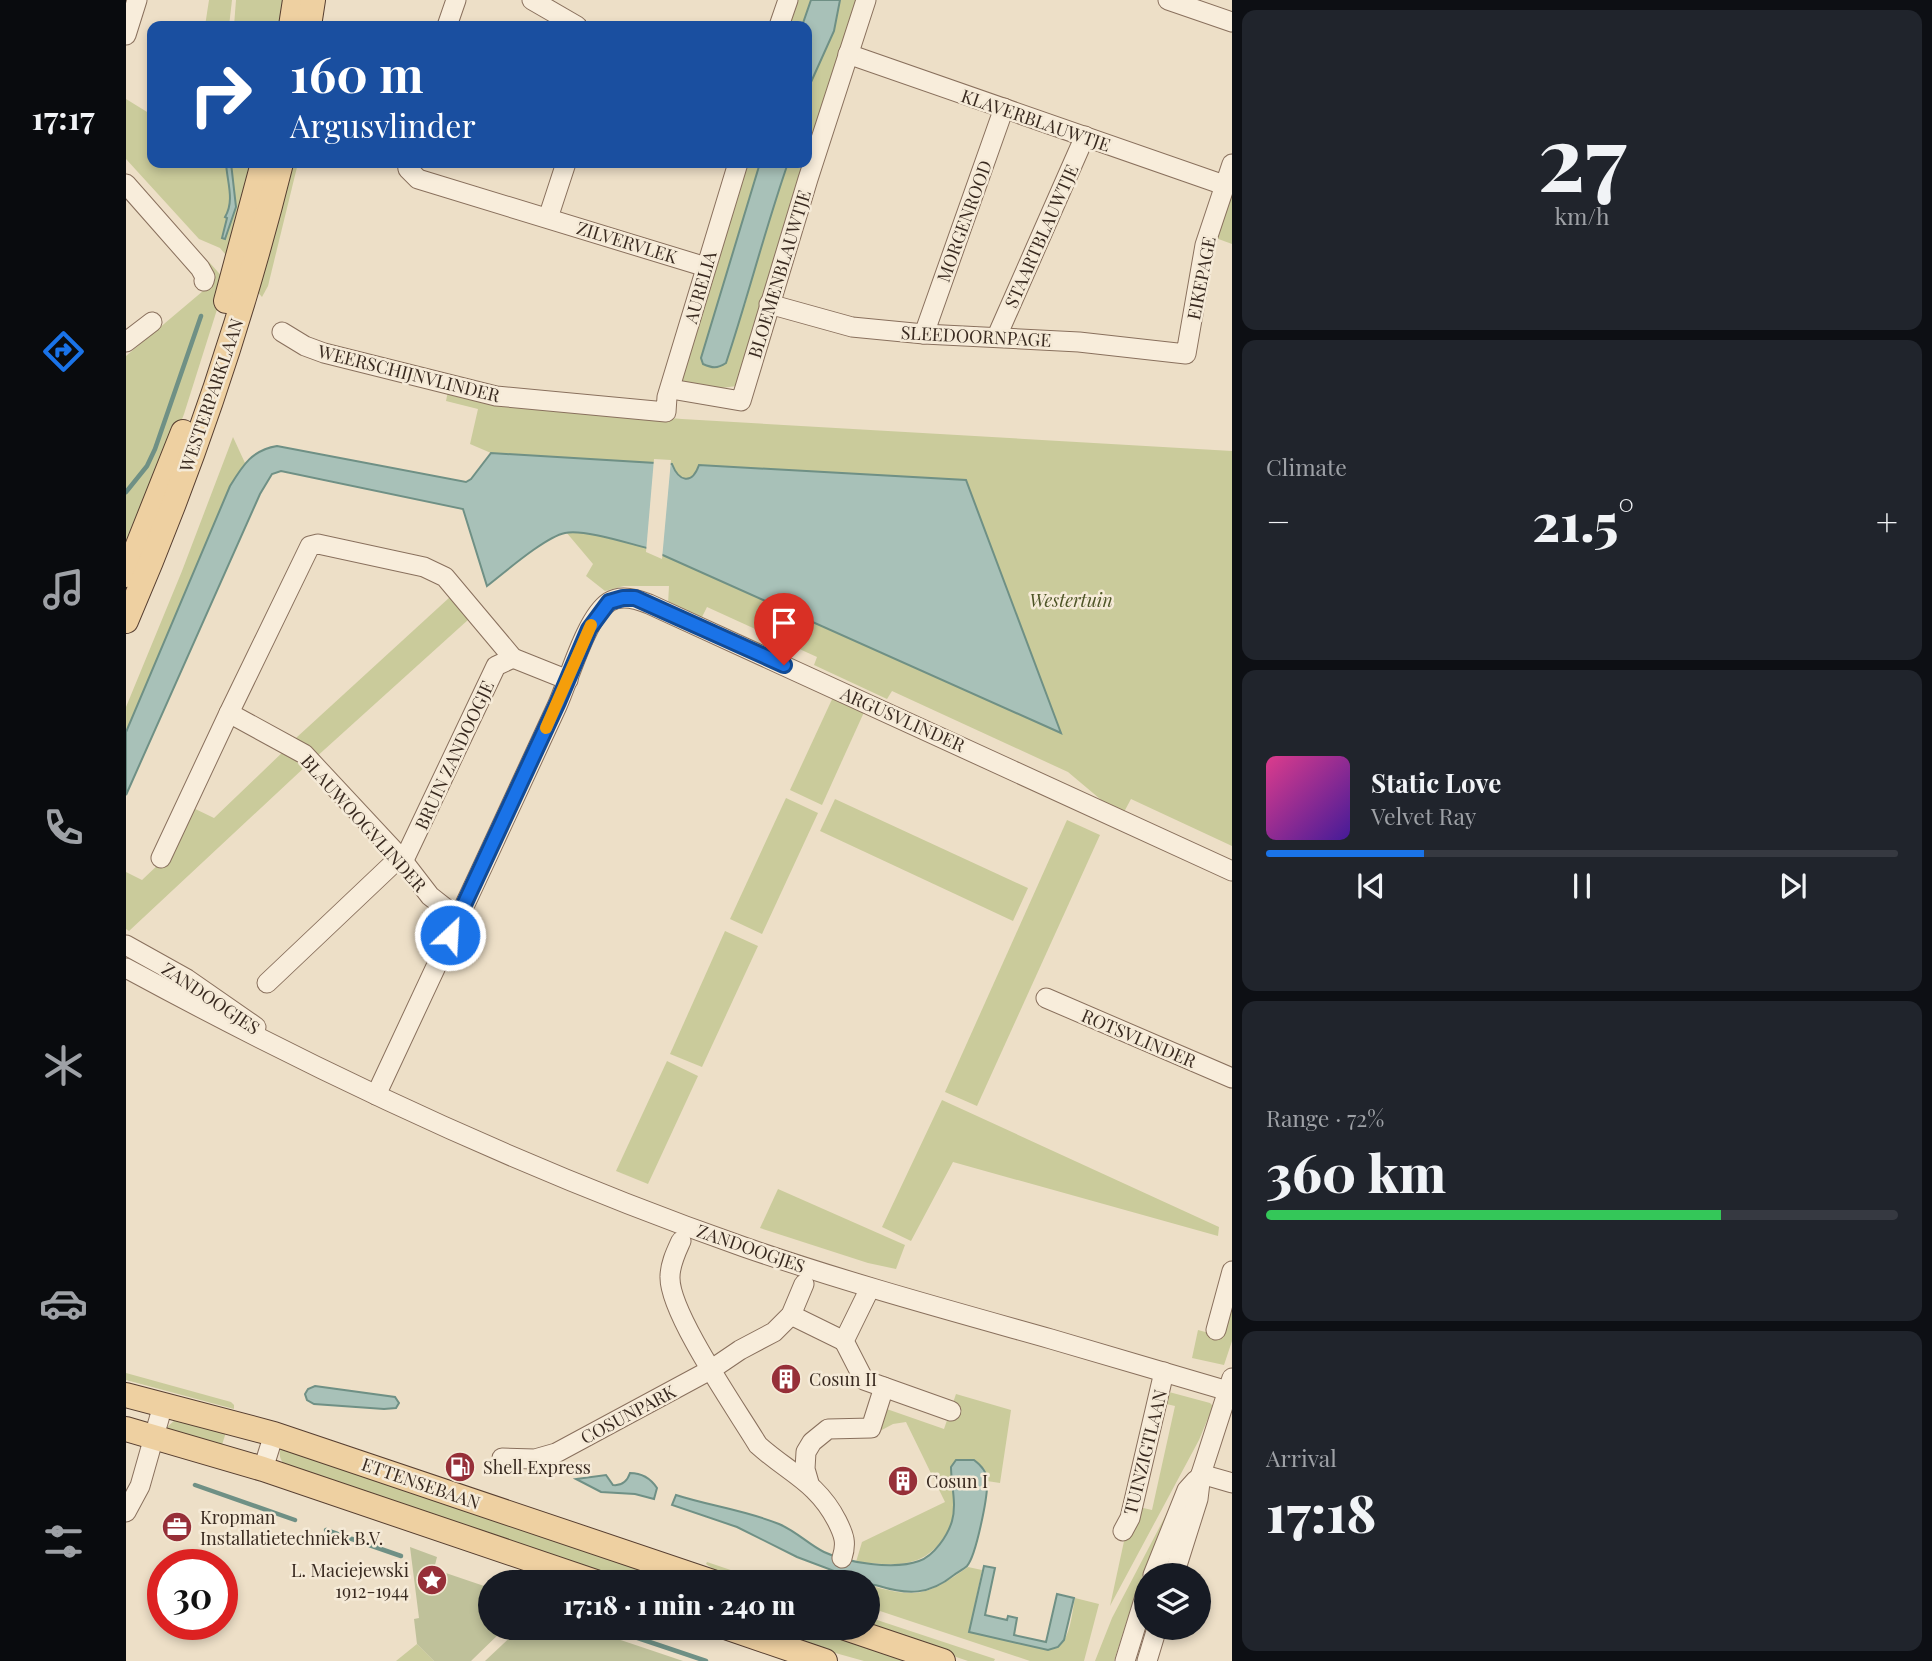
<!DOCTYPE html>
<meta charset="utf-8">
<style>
:root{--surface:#171b24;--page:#20242c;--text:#f1f3f6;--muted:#9ea1a6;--line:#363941;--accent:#1a73e8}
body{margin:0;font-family:"Playfair Display",serif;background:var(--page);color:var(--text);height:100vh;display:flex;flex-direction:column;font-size:26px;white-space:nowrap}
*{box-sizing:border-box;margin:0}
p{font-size:23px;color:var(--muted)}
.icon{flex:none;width:38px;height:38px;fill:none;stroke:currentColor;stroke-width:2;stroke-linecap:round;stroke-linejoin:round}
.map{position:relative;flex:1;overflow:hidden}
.side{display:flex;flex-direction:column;gap:10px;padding:10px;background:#0d0f14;width:700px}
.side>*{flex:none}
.banner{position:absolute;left:21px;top:21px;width:665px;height:147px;border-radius:14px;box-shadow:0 4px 10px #0003;background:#1a4fa0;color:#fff;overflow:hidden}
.buttons{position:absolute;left:1008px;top:1563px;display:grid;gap:14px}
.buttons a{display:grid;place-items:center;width:77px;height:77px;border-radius:50%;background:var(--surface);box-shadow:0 4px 10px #0003;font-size:35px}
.speed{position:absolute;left:21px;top:1549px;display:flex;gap:14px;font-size:35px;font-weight:700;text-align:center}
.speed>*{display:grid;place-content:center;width:91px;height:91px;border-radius:50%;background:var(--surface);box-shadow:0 4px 10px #0003;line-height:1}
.speed .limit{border:10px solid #d22;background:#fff;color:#111}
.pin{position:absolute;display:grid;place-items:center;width:60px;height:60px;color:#fff;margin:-72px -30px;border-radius:50% 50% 50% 0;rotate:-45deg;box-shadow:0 0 7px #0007}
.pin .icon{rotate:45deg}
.me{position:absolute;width:77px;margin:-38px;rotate:25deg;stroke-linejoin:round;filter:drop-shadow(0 0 5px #0008)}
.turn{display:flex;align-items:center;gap:24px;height:147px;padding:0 28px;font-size:32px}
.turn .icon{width:91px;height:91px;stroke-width:2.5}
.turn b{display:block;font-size:49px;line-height:60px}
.big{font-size:52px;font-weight:800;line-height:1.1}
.side .tile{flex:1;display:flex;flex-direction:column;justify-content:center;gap:10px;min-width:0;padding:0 24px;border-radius:14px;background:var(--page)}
.side .dial{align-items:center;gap:0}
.dial b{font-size:91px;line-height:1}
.song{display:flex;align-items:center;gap:21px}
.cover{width:84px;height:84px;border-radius:10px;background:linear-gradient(135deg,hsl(330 70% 55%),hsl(260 70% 35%))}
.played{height:7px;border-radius:4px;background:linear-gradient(90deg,var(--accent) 25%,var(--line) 25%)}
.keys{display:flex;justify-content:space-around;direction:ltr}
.heat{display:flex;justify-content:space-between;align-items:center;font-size:38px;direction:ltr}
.charge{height:10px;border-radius:5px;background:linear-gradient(90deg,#34c759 72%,var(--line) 0)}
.trip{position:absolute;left:352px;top:1570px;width:402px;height:70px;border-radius:35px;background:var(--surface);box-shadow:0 4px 10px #0003;font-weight:800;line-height:70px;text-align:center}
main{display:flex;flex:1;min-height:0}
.menu{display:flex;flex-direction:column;width:126px;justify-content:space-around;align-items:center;background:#090b0e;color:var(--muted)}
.menu .icon{width:49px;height:49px}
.menu .active{color:var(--accent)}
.menu b{font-size:32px;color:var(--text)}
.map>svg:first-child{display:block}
</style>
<main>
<nav class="menu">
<b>17:17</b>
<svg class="icon active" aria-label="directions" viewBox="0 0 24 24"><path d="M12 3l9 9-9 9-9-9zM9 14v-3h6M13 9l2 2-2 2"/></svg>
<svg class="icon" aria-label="music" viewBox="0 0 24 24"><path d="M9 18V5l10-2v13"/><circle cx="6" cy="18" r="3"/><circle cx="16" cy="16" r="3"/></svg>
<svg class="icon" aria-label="phone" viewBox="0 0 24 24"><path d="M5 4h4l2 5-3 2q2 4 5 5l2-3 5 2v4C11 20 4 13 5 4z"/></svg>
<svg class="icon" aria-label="climate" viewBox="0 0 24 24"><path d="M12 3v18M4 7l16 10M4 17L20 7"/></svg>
<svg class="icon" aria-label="car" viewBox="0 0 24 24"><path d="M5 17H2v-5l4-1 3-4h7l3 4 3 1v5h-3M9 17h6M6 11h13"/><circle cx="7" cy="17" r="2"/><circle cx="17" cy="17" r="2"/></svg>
<svg class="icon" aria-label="filters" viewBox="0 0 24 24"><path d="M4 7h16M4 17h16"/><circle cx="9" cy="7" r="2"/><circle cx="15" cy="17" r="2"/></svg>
</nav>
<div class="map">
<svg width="1106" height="1661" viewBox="0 0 1106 1661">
<rect width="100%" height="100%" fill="#eddfc7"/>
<g fill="#cacb9b">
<path d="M 83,0 L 106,0 L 103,26 L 79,26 Z"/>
<path d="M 110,0 L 164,0 L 159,26 L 108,26 Z"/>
<path d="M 671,0 L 685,0 L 676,26 L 661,26 Z"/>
<path d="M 714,0 L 732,0 L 611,386 L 587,389 L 556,384 L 554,377 L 619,163 L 634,163 L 575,358 L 619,305 L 641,221 L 662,163 L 681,163 L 681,91 L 708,31 Z"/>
<path d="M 0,99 L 26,115 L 26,163 L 100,163 L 105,198 L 96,238 L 99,239 L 110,207 L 105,163 L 131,163 L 105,261 L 94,248 L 73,239 L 0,159 Z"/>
<path d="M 160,163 L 172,163 L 142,286 L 136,297 L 127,287 Z"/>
<path d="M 1102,194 L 1106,196 L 1106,244 L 1087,237 Z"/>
<path d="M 83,262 L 100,281 L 58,414 L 0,564 L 0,356 L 77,291 L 82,280 L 79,265 Z"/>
<path d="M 322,391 L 379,404 L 556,419 L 1106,451 L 1106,846 L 1005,799 L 998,812 L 980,804 L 942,772 L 766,691 L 761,699 L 688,665 L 691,657 L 581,607 L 575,619 L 542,604 L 543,586 L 498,586 L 479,591 L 460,576 L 467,564 L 440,532 L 446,458 L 365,453 L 344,444 L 352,409 L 320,401 Z"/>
<path d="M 107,437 L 119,463 L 104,486 L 0,732 L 0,707 L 56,571 Z"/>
<path d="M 324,597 L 343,619 L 188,759 L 170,738 Z"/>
<path d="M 708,695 L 739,710 L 696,805 L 664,790 Z"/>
<path d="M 161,748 L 181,765 L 3,931 L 0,929 L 0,872 L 16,880 L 36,861 L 61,805 L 88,818 Z"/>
<path d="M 660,798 L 692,813 L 636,934 L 604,919 Z"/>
<path d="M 709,799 L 902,888 L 887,921 L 694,831 Z"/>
<path d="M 941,820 L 974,835 L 851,1106 L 819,1092 Z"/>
<path d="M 599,931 L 632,946 L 576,1067 L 544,1054 Z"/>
<path d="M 541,1061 L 572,1076 L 522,1184 L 490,1171 Z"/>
<path d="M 816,1100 L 1093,1227 L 1092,1236 L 827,1162 L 785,1241 L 756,1227 Z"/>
<path d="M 652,1189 L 779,1245 L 770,1269 L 742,1263 L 634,1228 Z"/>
<path d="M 1106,1295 L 1106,1341 L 1098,1365 L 1066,1358 L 1072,1330 L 1094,1336 Z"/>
<path d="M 0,1373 L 105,1402 L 108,1405 L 108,1409 L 0,1380 Z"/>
<path d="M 1043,1392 L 1084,1403 L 1087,1406 L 1073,1440 L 984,1606 L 1000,1532 L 1013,1507 L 1026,1510 L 1049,1406 L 1036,1403 Z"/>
<path d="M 830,1394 L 885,1410 L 874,1483 L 861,1481 L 858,1468 L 830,1460 L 825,1467 C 825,1484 830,1500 827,1517 C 826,1526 820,1534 815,1541 C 793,1571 763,1564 730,1562 L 736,1542 L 819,1502 L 780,1422 L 767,1424 L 754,1431 L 755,1407 L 818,1429 Z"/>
<path d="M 49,1420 L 101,1429 L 95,1448 L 43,1433 L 40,1428 Z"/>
<path d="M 156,1446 L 561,1582 L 488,1582 L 165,1471 C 157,1464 150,1457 156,1446 Z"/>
<path d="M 1042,1511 L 1046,1513 L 1012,1586 L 988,1661 L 969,1661 L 986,1618 Z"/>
<path d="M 581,1562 L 640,1582 C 612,1582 602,1580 580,1564 Z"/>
<path d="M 842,1567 L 856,1570 L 843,1632 L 922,1650 C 945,1648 945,1616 949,1598 L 973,1604 L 958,1661 L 904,1661 L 742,1607 L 742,1585 C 792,1599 800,1596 842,1567 Z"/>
<path d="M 742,1617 L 869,1659 L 868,1661 L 842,1661 L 742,1627 Z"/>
<path d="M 620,1628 L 694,1628 L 791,1661 L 738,1661 Z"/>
<path d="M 291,1644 L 308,1661 L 270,1661 Z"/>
</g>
<g fill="#bfc19a">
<path d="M 284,1547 L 311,1557 L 308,1569 L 364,1588 L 364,1628 L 379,1628 L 345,1661 L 308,1661 L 291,1644 L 288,1619 L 293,1618 Z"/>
<path d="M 394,1628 L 459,1628 L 557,1661 L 359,1661 Z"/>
</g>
<g fill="#a8c1b8" stroke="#6f9085" stroke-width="2">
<path d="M 685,0 L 714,0 L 708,31 L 681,91 L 681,26 L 676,26 Z"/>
<path d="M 100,163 L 105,163 L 110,207 L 99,239 L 96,238 L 101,218 L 99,217 C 109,200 101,182 100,163 Z"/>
<path d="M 634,163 L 662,163 C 639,229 622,297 600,363 C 591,369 586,368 577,364 L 575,358 Z"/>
<path d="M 151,446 L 340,482 L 345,479 L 365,453 L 546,464 C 553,482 566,485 573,465 L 840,480 L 935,733 L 521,548 C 501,543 458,529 439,533 C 419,537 378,573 361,586 L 337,509 L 155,471 L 146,474 L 134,494 L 0,795 L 0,732 L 104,486 C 117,465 126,450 151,446 Z"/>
<path d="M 189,1386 L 269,1397 L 273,1403 L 270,1408 L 258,1409 L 188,1404 L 181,1400 L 179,1394 L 182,1389 Z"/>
<path d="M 830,1460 L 848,1460 C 856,1466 861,1472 861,1482 C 862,1496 850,1556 841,1566 C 838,1569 832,1572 828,1575 C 803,1595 782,1595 753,1586 C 741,1583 727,1584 719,1575 L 671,1557 L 611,1527 L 546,1505 L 550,1495 C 584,1506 619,1510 653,1524 C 670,1531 682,1544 698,1552 C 721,1563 769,1570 793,1561 C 808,1556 822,1535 826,1521 C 831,1504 825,1484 825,1467 Z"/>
<path d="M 504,1473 C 516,1473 525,1479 531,1488 L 528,1499 L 509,1494 L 475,1492 L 450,1479 L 480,1475 L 487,1485 C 496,1486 501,1482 504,1473 Z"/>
<path d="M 858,1566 L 869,1568 L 859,1615 L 881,1620 L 882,1616 L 891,1618 L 888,1635 L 920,1642 L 931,1594 L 948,1598 L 938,1640 L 932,1647 L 922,1650 L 843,1632 Z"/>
</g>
<path fill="#eddfc7" d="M 528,459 L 545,460 L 536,559 L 520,552 Z"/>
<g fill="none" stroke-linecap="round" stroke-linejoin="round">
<g stroke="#6f9085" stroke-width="4.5">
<path d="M 0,492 L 21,466 L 29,449 L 75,316"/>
<path d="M 69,1485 L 169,1520"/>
<path d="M 200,1530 L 275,1556"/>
<path d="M 482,1628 L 580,1661"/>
</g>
<g stroke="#89705d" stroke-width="21">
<g id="minor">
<path d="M 406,0 L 451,26"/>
<path d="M 1042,0 L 1106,22"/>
<path d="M 321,26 L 330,0"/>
<path d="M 653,26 L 662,0"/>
<path d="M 0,35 L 11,0"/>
<path d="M 722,54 L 1098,185"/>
<path d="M 281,163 L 282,169 L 292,179 L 580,267"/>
<path d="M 0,184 L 74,268 L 79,277 L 78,281"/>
<path d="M 422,218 L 440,163"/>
<path d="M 643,304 L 726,327 L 798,334 L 953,342 L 1060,354 L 1079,245 L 1106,164"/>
<path d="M 156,332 L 179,346 L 198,353 L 370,396 L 540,412 L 541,397 L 612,163"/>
<path d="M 798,334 L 878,108"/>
<path d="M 871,336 L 959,136"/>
<path d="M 0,342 L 26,322"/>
<path d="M 545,389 L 615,401 L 682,179 L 740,0"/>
<path d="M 103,713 L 178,754 L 274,857 L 304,896 L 332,918"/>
<path d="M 35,858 L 103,713 L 184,546 L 192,544 L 298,567 L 319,577 L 387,658 L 442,680"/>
<path d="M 277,862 L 370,666 L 387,658"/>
<path d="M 0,945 L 61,979 L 130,1027"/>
<path d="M 0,968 C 199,1076 404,1172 618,1247 C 719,1282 822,1310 925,1339 C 984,1356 1043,1374 1102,1391"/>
<path d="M 141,983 L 274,857"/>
<path d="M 920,998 L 1106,1078"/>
<path d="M 250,1095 C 311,965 371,836 431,706 C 443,680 460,617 483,602 C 495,594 511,599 523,604 L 1106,871"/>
<path d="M 555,1241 C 550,1252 544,1264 544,1277 C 543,1313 611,1410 632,1445 C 663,1473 691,1482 711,1521 C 718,1535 721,1543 716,1558"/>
<path d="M 744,1288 L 718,1341 L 738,1380 L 825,1411"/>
<path d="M 665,1315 L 718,1341"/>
<path d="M 1090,1330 L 1106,1271"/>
<path d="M 376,1458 L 409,1459 L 430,1453 L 586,1369 L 614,1350 L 648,1332 L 665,1315 L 678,1284"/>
<path d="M 137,1469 L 148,1434"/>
<path d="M 1075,1474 L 1106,1483"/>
<path d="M 683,1483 L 679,1469 L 680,1452 L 686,1442 L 702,1429 L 745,1428 L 758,1387"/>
<path d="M 0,1512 L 14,1486 L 37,1405"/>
<path d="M 997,1531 L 1004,1518 L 1038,1372"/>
<path d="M 1027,1575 L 1061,1490 L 1070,1480"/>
<path d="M 1048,1575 L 1072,1499 L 1075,1474 L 1106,1378"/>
<path d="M 999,1661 L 1020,1593"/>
<path d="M 1021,1661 L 1031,1628"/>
</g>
</g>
<g stroke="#573f31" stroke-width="26">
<g id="major">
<path d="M 165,26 L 169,0"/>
<path d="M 183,26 L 187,0"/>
<path d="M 100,301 L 137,163"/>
<path d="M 0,575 L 57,432"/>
<path d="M 0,621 C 64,473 116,320 155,163"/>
<path d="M 0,1395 L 148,1434 L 587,1582"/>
<path d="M 0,1429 L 137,1469 L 470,1582"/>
<path d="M 602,1628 L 699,1661"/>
<path d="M 719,1628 L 817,1661"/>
</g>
</g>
<use href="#minor" stroke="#f8eddb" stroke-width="19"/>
<use href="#major" stroke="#eed0a1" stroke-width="24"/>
</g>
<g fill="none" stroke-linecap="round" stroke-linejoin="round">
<g stroke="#114b97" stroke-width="18">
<path id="route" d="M 324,935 L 432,702 L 463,629 L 483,602 L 497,598 L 509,598 L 658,665"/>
</g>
<use href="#route" stroke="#1a73e8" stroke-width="12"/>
<path stroke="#f59e0b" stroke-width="12" d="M 420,728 L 465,625"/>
</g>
<defs>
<g id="building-disc" transform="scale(1.575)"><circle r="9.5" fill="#962f38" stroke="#f5ead7"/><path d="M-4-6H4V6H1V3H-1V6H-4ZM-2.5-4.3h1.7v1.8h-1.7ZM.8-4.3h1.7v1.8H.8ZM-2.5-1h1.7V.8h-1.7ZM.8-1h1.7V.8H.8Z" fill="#fff"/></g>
<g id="fuel-disc" transform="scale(1.575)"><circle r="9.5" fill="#962f38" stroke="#f5ead7"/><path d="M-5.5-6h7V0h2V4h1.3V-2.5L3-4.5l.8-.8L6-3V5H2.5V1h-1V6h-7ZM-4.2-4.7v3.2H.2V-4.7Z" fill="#fff"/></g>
<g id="office-disc" transform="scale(1.575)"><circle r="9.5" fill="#962f38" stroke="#f5ead7"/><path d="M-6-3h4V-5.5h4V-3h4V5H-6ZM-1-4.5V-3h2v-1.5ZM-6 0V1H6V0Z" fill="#fff"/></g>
<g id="sight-disc" transform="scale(1.575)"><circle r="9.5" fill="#962f38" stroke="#f5ead7"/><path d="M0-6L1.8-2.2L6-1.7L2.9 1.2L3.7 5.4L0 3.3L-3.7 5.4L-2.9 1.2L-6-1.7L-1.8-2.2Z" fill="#fff"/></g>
</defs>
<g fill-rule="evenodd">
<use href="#building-disc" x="660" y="1379"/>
<use href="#fuel-disc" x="334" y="1467"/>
<use href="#building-disc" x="777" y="1481"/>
<use href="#office-disc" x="51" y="1527"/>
<use href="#sight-disc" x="306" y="1580"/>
</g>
<g text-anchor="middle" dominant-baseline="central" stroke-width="5" stroke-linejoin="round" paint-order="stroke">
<g font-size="18" fill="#392a20" stroke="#f5ead7">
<text transform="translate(910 120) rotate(19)">KLAVERBLAUWTJE</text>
<text transform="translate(838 221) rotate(-70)">MORGENROOD</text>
<text transform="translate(915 236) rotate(-66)">STAARTBLAUWTJE</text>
<text transform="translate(501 242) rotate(17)">ZILVERVLEK</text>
<text transform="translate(653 274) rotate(-73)">BLOEMENBLAUWTJE</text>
<text transform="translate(1075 278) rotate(-79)">EIKEPAGE</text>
<text transform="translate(574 287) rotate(-74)">AURELIA</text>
<text transform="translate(850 336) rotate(3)">SLEEDOORNPAGE</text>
<text transform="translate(283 373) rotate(14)">WEERSCHIJNVLINDER</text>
<text transform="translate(85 395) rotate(-71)">WESTERPARKLAAN</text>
<text transform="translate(777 719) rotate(24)">ARGUSVLINDER</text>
<text transform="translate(328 755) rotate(-65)">BRUIN ZANDOOGJE</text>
<text transform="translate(238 823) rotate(48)">BLAUWOOGVLINDER</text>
<text transform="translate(85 998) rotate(34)">ZANDOOGJES</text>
<text transform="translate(1013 1038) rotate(23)">ROTSVLINDER</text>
<text transform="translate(625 1248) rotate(19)">ZANDOOGJES</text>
<text transform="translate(502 1414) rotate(-28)">COSUNPARK</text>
<text transform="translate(1019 1452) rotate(-76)">TUINZIGTLAAN</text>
<text transform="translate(295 1483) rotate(19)">ETTENSEBAAN</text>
</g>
<g font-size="18" font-style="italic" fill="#4e5527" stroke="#f5ead7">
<text x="945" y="600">Westertuin</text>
</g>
<g font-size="18" fill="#392a20" stroke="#f5ead7" text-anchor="start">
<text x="683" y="1379">Cosun II</text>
<text x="357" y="1467">Shell Express</text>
<text x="800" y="1481">Cosun I</text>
<text x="74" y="1517">Kropman<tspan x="74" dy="21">Installatietechniek B.V.</tspan></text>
<text x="283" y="1570" text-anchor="end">L. Maciejewski<tspan x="283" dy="21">1912-1944</tspan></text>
</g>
</g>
</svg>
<div class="buttons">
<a><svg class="icon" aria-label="layers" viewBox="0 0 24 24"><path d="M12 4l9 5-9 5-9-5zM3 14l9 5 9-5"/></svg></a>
</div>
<div class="speed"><div class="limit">30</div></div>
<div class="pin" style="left:658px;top:665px;background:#d93025"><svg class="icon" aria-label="arrive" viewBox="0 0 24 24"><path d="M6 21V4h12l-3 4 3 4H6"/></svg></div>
<svg class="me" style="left:324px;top:935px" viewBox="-20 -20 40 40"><circle r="17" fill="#1a73e8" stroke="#fff" stroke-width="3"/><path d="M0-11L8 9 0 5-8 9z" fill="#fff"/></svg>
<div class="trip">17:18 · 1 min · 240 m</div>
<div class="banner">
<div class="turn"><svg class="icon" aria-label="right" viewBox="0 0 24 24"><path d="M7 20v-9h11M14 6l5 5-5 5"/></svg><div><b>160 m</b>Argusvlinder</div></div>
</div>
</div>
<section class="side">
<div class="tile dial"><b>27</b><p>km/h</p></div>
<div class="tile"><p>Climate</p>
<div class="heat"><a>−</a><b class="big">21.5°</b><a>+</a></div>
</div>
<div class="tile">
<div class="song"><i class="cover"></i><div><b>Static Love</b><p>Velvet Ray</p></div></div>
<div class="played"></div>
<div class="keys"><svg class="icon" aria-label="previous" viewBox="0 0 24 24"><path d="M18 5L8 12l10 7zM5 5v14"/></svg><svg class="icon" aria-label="pause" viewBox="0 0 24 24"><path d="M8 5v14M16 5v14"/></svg><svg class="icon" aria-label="next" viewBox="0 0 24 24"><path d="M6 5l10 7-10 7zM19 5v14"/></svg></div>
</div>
<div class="tile"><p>Range · 72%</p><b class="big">360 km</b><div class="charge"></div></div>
<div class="tile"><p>Arrival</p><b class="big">17:18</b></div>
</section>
</main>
